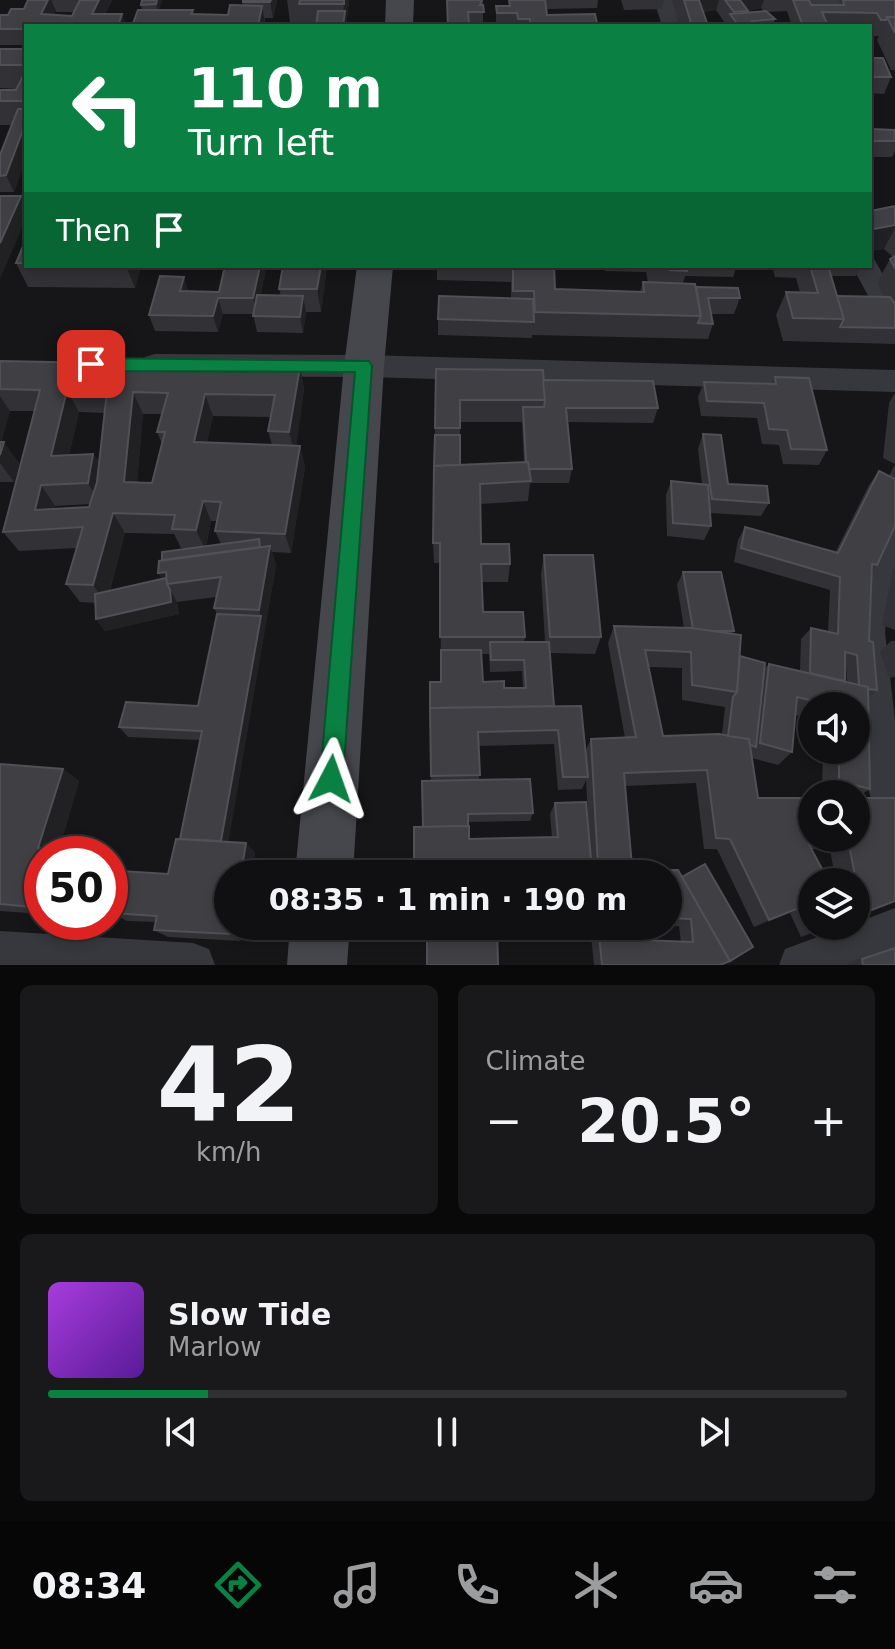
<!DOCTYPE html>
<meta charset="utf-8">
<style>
:root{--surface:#101012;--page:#19191b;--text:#f1f3f6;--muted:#9c9d9f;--line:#303032;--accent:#0b8043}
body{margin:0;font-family:"DejaVu Sans",sans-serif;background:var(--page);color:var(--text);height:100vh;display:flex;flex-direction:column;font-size:30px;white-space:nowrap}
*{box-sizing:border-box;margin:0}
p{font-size:26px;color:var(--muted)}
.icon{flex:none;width:44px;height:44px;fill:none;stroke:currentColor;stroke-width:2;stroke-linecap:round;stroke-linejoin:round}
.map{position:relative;height:965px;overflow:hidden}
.details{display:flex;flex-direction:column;gap:20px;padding:20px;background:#09090a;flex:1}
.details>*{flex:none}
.banner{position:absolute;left:24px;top:24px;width:848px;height:244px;border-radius:0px;box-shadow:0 4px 12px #0003,0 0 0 2px var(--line);background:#0b8043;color:#fff;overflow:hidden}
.controls{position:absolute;left:798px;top:692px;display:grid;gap:16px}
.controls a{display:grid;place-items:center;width:72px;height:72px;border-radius:50%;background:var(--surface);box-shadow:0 4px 12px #0003,0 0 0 2px var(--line);font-size:40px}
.speed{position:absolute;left:24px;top:836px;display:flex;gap:16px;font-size:40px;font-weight:700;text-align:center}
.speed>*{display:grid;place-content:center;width:104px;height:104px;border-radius:50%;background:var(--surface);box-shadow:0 4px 12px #0003,0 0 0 2px var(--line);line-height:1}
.speed .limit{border:12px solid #d22;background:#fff;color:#111}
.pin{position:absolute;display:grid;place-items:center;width:68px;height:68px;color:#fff;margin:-34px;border-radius:16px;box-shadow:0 4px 12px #0006}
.me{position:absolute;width:88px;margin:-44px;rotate:4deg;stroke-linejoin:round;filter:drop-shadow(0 0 6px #0008)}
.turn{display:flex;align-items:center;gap:28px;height:168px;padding:0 32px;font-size:36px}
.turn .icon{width:104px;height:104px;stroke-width:2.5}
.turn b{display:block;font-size:56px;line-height:68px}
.then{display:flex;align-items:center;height:76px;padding:0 32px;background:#0003;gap:16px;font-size:30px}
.big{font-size:60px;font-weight:700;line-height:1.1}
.details .tile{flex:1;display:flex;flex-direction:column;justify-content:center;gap:12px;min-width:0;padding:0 28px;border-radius:12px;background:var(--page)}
.details .dial{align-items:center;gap:0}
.dial b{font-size:104px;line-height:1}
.song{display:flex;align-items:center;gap:24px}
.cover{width:96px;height:96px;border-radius:12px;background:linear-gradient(135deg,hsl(280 70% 55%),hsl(270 70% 35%))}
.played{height:8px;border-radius:4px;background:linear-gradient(90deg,var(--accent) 20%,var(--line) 20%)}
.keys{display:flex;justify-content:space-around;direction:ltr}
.heat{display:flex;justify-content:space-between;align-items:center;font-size:44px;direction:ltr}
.details .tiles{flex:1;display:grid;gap:20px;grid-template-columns:1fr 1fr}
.tile:last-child{grid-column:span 2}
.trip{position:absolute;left:214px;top:860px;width:468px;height:80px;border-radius:40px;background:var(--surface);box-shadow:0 4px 12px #0003,0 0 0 2px var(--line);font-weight:700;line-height:80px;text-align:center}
.tab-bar{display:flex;height:128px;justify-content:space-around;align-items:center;background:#060607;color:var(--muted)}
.tab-bar .icon{width:56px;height:56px}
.tab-bar .selected{color:var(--accent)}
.tab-bar b{font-size:36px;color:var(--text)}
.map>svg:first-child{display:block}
</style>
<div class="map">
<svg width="895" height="965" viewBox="0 0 895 965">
<rect width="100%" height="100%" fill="#161618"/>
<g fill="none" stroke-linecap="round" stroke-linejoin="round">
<g fill="#37383d" fill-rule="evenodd">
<path d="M 654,0 L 674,0 L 682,26 L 662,26 Z"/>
<path d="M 802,0 L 895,0 L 895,11 L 809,10 L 802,8 L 799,4 Z"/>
<path d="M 870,258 L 874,259 L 895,295 L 895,330 L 885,327 L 852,266 L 870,266 Z"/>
<path d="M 155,354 L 364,355 L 895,370 L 895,392 L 364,377 L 155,376 L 145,373 L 140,365 L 145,357 Z"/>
<path d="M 895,519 L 895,579 L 888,597 L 885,633 L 895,720 L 895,834 L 881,828 L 861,768 L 849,633 L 854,597 L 878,533 L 883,523 Z"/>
<path d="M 895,908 L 895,952 L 859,965 L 779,965 L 785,949 L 847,926 L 856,926 L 856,923 Z"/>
<path d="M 0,931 L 193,943 L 209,949 L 215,965 L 0,965 Z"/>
</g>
<g fill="#45474d" fill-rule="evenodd">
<path d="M 386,0 L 414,0 L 413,26 L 385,26 Z"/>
<path d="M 357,266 L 393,266 L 384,366 L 353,874 L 295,874 L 344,366 Z"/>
<path d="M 290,926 L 350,926 L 347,965 L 287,965 Z"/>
</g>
</g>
<g fill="#323236" fill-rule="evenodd">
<path d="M 51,0 L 112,0 L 105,14 L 122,14 L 126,26 L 26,26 L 26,45 L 0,45 L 0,29 L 55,12 L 54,15 L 72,16 L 74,12 L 56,12 Z"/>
<path d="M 162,0 L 159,10 L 193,10 L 194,14 L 228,15 L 243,6 L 243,0 L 277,0 L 277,1 L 273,18 L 265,18 L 265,22 L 142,10 L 141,5 Z"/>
<path d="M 287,0 L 349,0 L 346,26 L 302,26 L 302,22 L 290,22 Z"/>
<rect x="447" y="0" width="36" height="26"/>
<path d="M 509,0 L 598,0 L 597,8 L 546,9 L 547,15 L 597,23 L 597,26 L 496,26 L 496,6 L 509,6 Z"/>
<path d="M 621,0 L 664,0 L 662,9 L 624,10 Z"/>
<path d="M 672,0 L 811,0 L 811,5 L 838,5 L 840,0 L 895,0 L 895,70 L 891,70 L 877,40 L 879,36 L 874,36 L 870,29 L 870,26 L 792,26 L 787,11 L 767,12 L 775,19 L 773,26 L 727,26 L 716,10 L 703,12 L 708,26 L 679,26 ZM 761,8 L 764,12 L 748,13 L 748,11 Z"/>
<path d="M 0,49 L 26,49 L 26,158 L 14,192 L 0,192 L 0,155 L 12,125 L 0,125 L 0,90 L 16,90 L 16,89 L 0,88 Z"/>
<path d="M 870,58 L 891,77 L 884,94 L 870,93 Z"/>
<path d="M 870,125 L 872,129 L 895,130 L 895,151 L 892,157 L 870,157 Z"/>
<path d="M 895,206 L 895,344 L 783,341 L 776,315 L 786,292 L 800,292 L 796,278 L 775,277 L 772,266 L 861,266 L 856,276 L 831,276 L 837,296 L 884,297 L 877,283 L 890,259 L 893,257 L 884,249 L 870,251 L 870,211 Z"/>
<path d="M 26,239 L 26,266 L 141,266 L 135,288 L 28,287 L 16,263 Z"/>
<path d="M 283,266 L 327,266 L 321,312 L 306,312 L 303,333 L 257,332 L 253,314 L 223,314 L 218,332 L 155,331 L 149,315 L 189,291 L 281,296 L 279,289 Z"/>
<path d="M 437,266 L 554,266 L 555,289 L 640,292 L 643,282 L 648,282 L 646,272 L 605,271 L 604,266 L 737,266 L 733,277 L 685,276 L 683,283 L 740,298 L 734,314 L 711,314 L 713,324 L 708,339 L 532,335 L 532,338 L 438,335 L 438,319 L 511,298 L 511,282 L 437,280 Z"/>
<path d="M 0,361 L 300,367 L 304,390 L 296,446 L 300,446 L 305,467 L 291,553 L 272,552 L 276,565 L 228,842 L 246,843 L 255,853 L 251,874 L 228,874 L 228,926 L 243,926 L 241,941 L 168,937 L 154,930 L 156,922 L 127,921 L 112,913 L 168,874 L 180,839 L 200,740 L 128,737 L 119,727 L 198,706 L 217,614 L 214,608 L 216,597 L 177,602 L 179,614 L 105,631 L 96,619 L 96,603 L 80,602 L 66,584 L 77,548 L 19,551 L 3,532 L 34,411 L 10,411 L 1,442 L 19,463 L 14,482 L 0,482 ZM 79,412 L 105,413 L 99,463 L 93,454 L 69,455 ZM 143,414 L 162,414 L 157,432 L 162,444 L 152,483 L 137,482 ZM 213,416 L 271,417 L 268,431 L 272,445 L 207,442 ZM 90,504 L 89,507 L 54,509 L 55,506 ZM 211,521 L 217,521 L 215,531 L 221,544 L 206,546 ZM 125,533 L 174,534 L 181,548 L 187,549 L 162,560 L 162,579 L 110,590 Z"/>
<path d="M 436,369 L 543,380 L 658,408 L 653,423 L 567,422 L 572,469 L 569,483 L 530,483 L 528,501 L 480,504 L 481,544 L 510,564 L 508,582 L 482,582 L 483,612 L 525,637 L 524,642 L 545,642 L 541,574 L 544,555 L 601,637 L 595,654 L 549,653 L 554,706 L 585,752 L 591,739 L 625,738 L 608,643 L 614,626 L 684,628 L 677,585 L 683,572 L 734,631 L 731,634 L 740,656 L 764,669 L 769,664 L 800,671 L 801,639 L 811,628 L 828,632 L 830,590 L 734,562 L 738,540 L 745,527 L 835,553 L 869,485 L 879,471 L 889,476 L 895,464 L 883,458 L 889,403 L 895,393 L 895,526 L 877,565 L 872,571 L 869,641 L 877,690 L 868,698 L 870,789 L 856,798 L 856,794 L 822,794 L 823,750 L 856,750 L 856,706 L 812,706 L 812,719 L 795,715 L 792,752 L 778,765 L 752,758 L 758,798 L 856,838 L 856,882 L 836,882 L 830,850 L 812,849 L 812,926 L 831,926 L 801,937 L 790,913 L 754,927 L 717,849 L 704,849 L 696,783 L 625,786 L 632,867 L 628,871 L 678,870 L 721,965 L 594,965 L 590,926 L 638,926 L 639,940 L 681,942 L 679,926 L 668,926 L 668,874 L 414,874 L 431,781 L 430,682 L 441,682 L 440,563 L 434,563 L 433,543 ZM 460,422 L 522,422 L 524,462 L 460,465 ZM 481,654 L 489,654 L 490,672 L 522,671 L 523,688 L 504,688 L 483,682 ZM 845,666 L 846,666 L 847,682 L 845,681 ZM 649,667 L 682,668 L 682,700 L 725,707 L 722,734 L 663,736 ZM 554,744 L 558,790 L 582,789 L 586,780 L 590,849 L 555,803 L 550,814 L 552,837 L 469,839 L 468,822 L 530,821 L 533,813 L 479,780 L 479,746 Z"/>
<path d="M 775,377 L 827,450 L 819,465 L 783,464 L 779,445 L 762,444 L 757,418 L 701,416 L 698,397 L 704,382 L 771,384 Z"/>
<path d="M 703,434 L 728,484 L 769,503 L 761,516 L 710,513 L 711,526 L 704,540 L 667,536 L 666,495 L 671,481 L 702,484 L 698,449 Z"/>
<path d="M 895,568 L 895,630 L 882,625 L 893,571 Z"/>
<path d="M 891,641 L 895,641 L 895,677 L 889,678 L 880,652 Z"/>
<path d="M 0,764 L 63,769 L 79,781 L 59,849 L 109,854 L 42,854 L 42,914 L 0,911 Z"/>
<path d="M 895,947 L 895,965 L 849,965 L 848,962 Z"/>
</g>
<g fill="#212124">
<path d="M 48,0 L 51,0 L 55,12 L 49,26 L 41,14 Z"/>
<path d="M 99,0 L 112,0 L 99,26 L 92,14 Z"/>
<path d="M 157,0 L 162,0 L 158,13 L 156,4 Z"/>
<path d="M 271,0 L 277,0 L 273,18 L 270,2 Z"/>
<path d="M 344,0 L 349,0 L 346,26 L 343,26 Z"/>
<path d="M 694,0 L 719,0 L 716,10 L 690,13 Z"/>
<path d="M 738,0 L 764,0 L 761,8 L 748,11 L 744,26 L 733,17 Z"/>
<path d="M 262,6 L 265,22 L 264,26 L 258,26 Z"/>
<path d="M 122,14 L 126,26 L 118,26 Z"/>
<path d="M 26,122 L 26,158 L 14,192 L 6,175 Z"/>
<path d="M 21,196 L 26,206 L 26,219 L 0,279 L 0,243 Z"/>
<path d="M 895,225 L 895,228 L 884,249 L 870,251 L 870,237 L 874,229 Z"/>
<path d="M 126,266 L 141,266 L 135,288 Z"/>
<path d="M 260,266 L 267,266 L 257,314 L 253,298 Z"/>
<path d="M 321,266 L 327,266 L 321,312 L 317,289 Z"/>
<path d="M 184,277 L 189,292 L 180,291 Z"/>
<path d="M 303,296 L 306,312 L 303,333 L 300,317 Z"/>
<path d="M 218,298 L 223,314 L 218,332 L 213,316 Z"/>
<path d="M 300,367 L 304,390 L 295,454 L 289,432 Z"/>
<path d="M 67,390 L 79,412 L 64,477 L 51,456 Z"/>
<path d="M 133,392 L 143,414 L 135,503 L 124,482 Z"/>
<path d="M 205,394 L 213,416 L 202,463 L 194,442 Z"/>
<path d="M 0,396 L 10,411 L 0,446 Z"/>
<path d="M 4,442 L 19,463 L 14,482 L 0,463 L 0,455 Z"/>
<path d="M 300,446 L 305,467 L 291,553 L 285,534 Z"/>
<path d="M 93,454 L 105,475 L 100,504 L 88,483 Z"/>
<path d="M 41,485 L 55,506 L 50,530 L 35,510 Z"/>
<path d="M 203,501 L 211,521 L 205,549 L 196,530 Z"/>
<path d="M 113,513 L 125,533 L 106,603 L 93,585 Z"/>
<path d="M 270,546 L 276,565 L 227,851 L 220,844 L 261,616 L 259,610 Z"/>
<path d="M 166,572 L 167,584 L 177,602 L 179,614 L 105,631 L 96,619 L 169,592 L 158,573 Z"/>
<path d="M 63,769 L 79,781 L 58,854 L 38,848 Z"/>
<path d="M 246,843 L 255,853 L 251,874 L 241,874 Z"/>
<path d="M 110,855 L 122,863 L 110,910 Z"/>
<path d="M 806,905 L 790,913 L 754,927 L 769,920 Z"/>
<path d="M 232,926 L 243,926 L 241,941 L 231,934 Z"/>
</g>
<g fill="#3f3f44" stroke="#4f5156" stroke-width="2" fill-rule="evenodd">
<path d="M 28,0 L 48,0 L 41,14 L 72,16 L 80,0 L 99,0 L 92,14 L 122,14 L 118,26 L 26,26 L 26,29 L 0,29 L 0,15 L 8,15 L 11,9 L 24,9 Z"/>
<path d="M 142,0 L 157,0 L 156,4 L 141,5 Z"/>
<path d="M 243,0 L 271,0 L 270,2 L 243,2 Z"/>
<path d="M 300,0 L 344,0 L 344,4 L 299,4 Z"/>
<path d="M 447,0 L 482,0 L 480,5 L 483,5 L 484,12 L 468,12 L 469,26 L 448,26 Z"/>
<path d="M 509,0 L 545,0 L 547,15 L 595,14 L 597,23 L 530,23 L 530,19 L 518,19 L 517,13 L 497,13 L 496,6 L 510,6 Z"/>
<path d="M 684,0 L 699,0 L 708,26 L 692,26 Z"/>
<path d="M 725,0 L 740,0 L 748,11 L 734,12 Z"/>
<path d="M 793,0 L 809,0 L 811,5 L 844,5 L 843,0 L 895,0 L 895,17 L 887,17 L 886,20 L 881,20 L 877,13 L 822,12 L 828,26 L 803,26 Z"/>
<path d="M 230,5 L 262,6 L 258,26 L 132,26 L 138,10 L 193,10 L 191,14 L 228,15 Z"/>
<path d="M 318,11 L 345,11 L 343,26 L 316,26 Z"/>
<path d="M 766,11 L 775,19 L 752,21 L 756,26 L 739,26 L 730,14 Z"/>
<path d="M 887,17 L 895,17 L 895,33 Z"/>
<rect x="0" y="49" width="26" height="16"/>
<path d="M 870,58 L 883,58 L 891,77 L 870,77 Z"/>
<path d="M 26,70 L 26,101 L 0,101 L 0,90 L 16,90 Z"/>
<path d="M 18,109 L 26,109 L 26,122 L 6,175 L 0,176 L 0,155 Z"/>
<path d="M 870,125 L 872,129 L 895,130 L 895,141 L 870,141 Z"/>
<path d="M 0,196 L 21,196 L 0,243 Z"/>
<path d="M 895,206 L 895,225 L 874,229 L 870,222 L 870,211 Z"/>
<path d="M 26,239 L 26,263 L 16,263 Z"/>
<path d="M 895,256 L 895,268 L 890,259 Z"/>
<path d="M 225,266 L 260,266 L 253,298 L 218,298 L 213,316 L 149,315 L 160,276 L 184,277 L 180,291 L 219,292 Z"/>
<path d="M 283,266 L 321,266 L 317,289 L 279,289 Z"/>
<path d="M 513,266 L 554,266 L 555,289 L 644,292 L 643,282 L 695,284 L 701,316 L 535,312 L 534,291 L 513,291 Z"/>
<path d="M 671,266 L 686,266 L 687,271 L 670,270 Z"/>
<path d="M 810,266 L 828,266 L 844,319 L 793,318 L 786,292 L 818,293 Z"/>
<path d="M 696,287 L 738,288 L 740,298 L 708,298 L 713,324 L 698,323 L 701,316 Z"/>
<path d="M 257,295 L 303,296 L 300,317 L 253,316 Z"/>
<path d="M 439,296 L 533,299 L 534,322 L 438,319 Z"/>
<path d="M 837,296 L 890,297 L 895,304 L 895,328 L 840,327 L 844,319 Z"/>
<path d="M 0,361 L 300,367 L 289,432 L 268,431 L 275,395 L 205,394 L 194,442 L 300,446 L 285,534 L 215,531 L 221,502 L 203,501 L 196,530 L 172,529 L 175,515 L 113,513 L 93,585 L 66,584 L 83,527 L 3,532 L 40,390 L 0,389 ZM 67,390 L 107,391 L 97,482 L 89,507 L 35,510 L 41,485 L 88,483 L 93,454 L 51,456 ZM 133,392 L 168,393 L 157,432 L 165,432 L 152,483 L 124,482 Z"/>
<path d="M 436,369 L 543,370 L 545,400 L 460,400 L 460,428 L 435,428 Z"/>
<path d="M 775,377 L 809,378 L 827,450 L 791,449 L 787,430 L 769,429 L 764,403 L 707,401 L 704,382 L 776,384 Z"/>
<path d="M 543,380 L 653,381 L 658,408 L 566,408 L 572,469 L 529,469 L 528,462 L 526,462 L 523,407 L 544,407 L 545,400 Z"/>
<path d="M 703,434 L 721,435 L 728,484 L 767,486 L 769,503 L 712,499 Z"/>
<path d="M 435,435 L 460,435 L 460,465 L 434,466 Z"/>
<path d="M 0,442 L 4,442 L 0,455 Z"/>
<path d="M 528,462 L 531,481 L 480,484 L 481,544 L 509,544 L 510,564 L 481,564 L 483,612 L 523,612 L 525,637 L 440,637 L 440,543 L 433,543 L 434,466 Z"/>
<path d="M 879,471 L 895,479 L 895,526 L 877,565 L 872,564 L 869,641 L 873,642 L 877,690 L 868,689 L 868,687 L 859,685 L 857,655 L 845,652 L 845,681 L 810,673 L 811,628 L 838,634 L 840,577 L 741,548 L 745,527 L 838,553 Z"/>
<path d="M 671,481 L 708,485 L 711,526 L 673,523 Z"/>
<path d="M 259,539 L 260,547 L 162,560 L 162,552 Z"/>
<path d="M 270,546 L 259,610 L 214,608 L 221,577 L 167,584 L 166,572 L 158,573 L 159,561 Z"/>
<path d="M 544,555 L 593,555 L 601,637 L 550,637 Z"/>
<path d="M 683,572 L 721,572 L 734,631 L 706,631 L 693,629 Z"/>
<path d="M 166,578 L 167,584 L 170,590 L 171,602 L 96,619 L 95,594 Z"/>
<path d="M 217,614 L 261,616 L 221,841 L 180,839 L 202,731 L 119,727 L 126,702 L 198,706 Z"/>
<path d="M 614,626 L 691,628 L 741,635 L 737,692 L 692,685 L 691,652 L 645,650 L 663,736 L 719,734 L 749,739 L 758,798 L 812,798 L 812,838 L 856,838 L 856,798 L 895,798 L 895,901 L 856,916 L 856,882 L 838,882 L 855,876 L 848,839 L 806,839 L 829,882 L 812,882 L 812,918 L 806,905 L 769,920 L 730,839 L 716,838 L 707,770 L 624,773 L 632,867 L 598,866 L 591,739 L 636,737 Z"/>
<path d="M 490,642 L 549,642 L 554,706 L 430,708 L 430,682 L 441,682 L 441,650 L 481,650 L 483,682 L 504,681 L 504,688 L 526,688 L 524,660 L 491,660 Z"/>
<path d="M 740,656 L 765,663 L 756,747 L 750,745 L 749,739 L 728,736 L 733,697 L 737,692 Z"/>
<path d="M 769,664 L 868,687 L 870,789 L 839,781 L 839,750 L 856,750 L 856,706 L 835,706 L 797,697 L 792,752 L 760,743 Z"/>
<path d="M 581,706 L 588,777 L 563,777 L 558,730 L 478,732 L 480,775 L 431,776 L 430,708 Z"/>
<path d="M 0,764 L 63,769 L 38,848 L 107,853 L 107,854 L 42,854 L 42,908 L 0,904 Z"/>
<path d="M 530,779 L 533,813 L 468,814 L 468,826 L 423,827 L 422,781 Z"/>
<path d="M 586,802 L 592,871 L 678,870 L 730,961 L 720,965 L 602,965 L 598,926 L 638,926 L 639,940 L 693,942 L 691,919 L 668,918 L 668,874 L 592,874 L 592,871 L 414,874 L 414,827 L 469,826 L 469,839 L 558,837 L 555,803 Z"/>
<path d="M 176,839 L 246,843 L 241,874 L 228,874 L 228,926 L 232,926 L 231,934 L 154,930 L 157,916 L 112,913 L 121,871 L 168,874 Z"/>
<path d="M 705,864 L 753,947 L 730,961 L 682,877 Z"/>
<path d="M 427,926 L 497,926 L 498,965 L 427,965 Z"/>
<path d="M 816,926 L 831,926 L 819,931 Z"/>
<path d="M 895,948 L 895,965 L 863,965 L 862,959 Z"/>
</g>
<path fill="#0b8043" stroke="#07532c" stroke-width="2" d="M 91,358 L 369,361 L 372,366 L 343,779 L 339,787 L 331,790 L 323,787 L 320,779 L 355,372 L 91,371 L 83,364 Z"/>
</svg>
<div class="controls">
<a><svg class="icon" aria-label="sound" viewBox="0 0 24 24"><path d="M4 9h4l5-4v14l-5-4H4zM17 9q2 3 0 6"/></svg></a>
<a><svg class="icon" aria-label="search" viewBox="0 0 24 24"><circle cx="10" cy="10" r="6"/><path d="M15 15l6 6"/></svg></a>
<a><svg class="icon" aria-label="layers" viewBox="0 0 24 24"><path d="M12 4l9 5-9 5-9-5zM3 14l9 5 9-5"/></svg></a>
</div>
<div class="speed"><div class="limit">50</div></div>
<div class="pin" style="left:91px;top:364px;background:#d93025"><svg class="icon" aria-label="arrive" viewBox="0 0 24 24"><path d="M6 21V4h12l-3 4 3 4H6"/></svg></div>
<svg class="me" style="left:331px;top:779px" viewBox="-20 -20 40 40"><path d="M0-17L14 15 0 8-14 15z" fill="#0b8043" stroke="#fff" stroke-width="4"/></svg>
<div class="trip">08:35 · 1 min · 190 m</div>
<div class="banner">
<div class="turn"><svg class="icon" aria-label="left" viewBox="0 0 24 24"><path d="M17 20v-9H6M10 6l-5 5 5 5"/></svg><div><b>110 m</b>Turn left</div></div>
<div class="then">Then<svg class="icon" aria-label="arrive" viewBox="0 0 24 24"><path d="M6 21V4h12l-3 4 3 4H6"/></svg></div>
</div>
</div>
<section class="details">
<div class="tiles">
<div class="tile dial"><b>42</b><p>km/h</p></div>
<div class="tile"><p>Climate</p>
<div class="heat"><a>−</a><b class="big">20.5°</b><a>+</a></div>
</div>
<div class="tile">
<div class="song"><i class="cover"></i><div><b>Slow Tide</b><p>Marlow</p></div></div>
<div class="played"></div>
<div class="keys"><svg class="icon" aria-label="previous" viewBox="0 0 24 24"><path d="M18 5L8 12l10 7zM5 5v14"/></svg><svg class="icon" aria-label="pause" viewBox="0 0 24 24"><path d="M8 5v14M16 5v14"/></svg><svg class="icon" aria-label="next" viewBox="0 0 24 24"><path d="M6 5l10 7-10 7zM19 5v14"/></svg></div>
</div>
</div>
</section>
<nav class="tab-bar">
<b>08:34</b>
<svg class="icon selected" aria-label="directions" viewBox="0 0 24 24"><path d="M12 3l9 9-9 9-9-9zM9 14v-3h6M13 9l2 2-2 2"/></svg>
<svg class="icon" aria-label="music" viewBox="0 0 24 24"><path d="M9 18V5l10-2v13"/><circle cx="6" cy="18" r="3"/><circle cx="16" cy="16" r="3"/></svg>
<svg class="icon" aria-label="phone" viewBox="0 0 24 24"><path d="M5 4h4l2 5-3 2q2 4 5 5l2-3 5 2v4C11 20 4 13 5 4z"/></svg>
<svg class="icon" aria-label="climate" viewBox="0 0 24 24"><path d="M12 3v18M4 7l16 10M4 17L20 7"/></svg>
<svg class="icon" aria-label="car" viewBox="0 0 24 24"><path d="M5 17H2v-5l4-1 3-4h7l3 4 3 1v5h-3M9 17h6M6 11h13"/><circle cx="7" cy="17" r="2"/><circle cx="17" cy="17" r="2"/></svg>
<svg class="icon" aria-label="filters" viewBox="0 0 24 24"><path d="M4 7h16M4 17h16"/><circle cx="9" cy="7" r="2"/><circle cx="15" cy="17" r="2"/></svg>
</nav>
